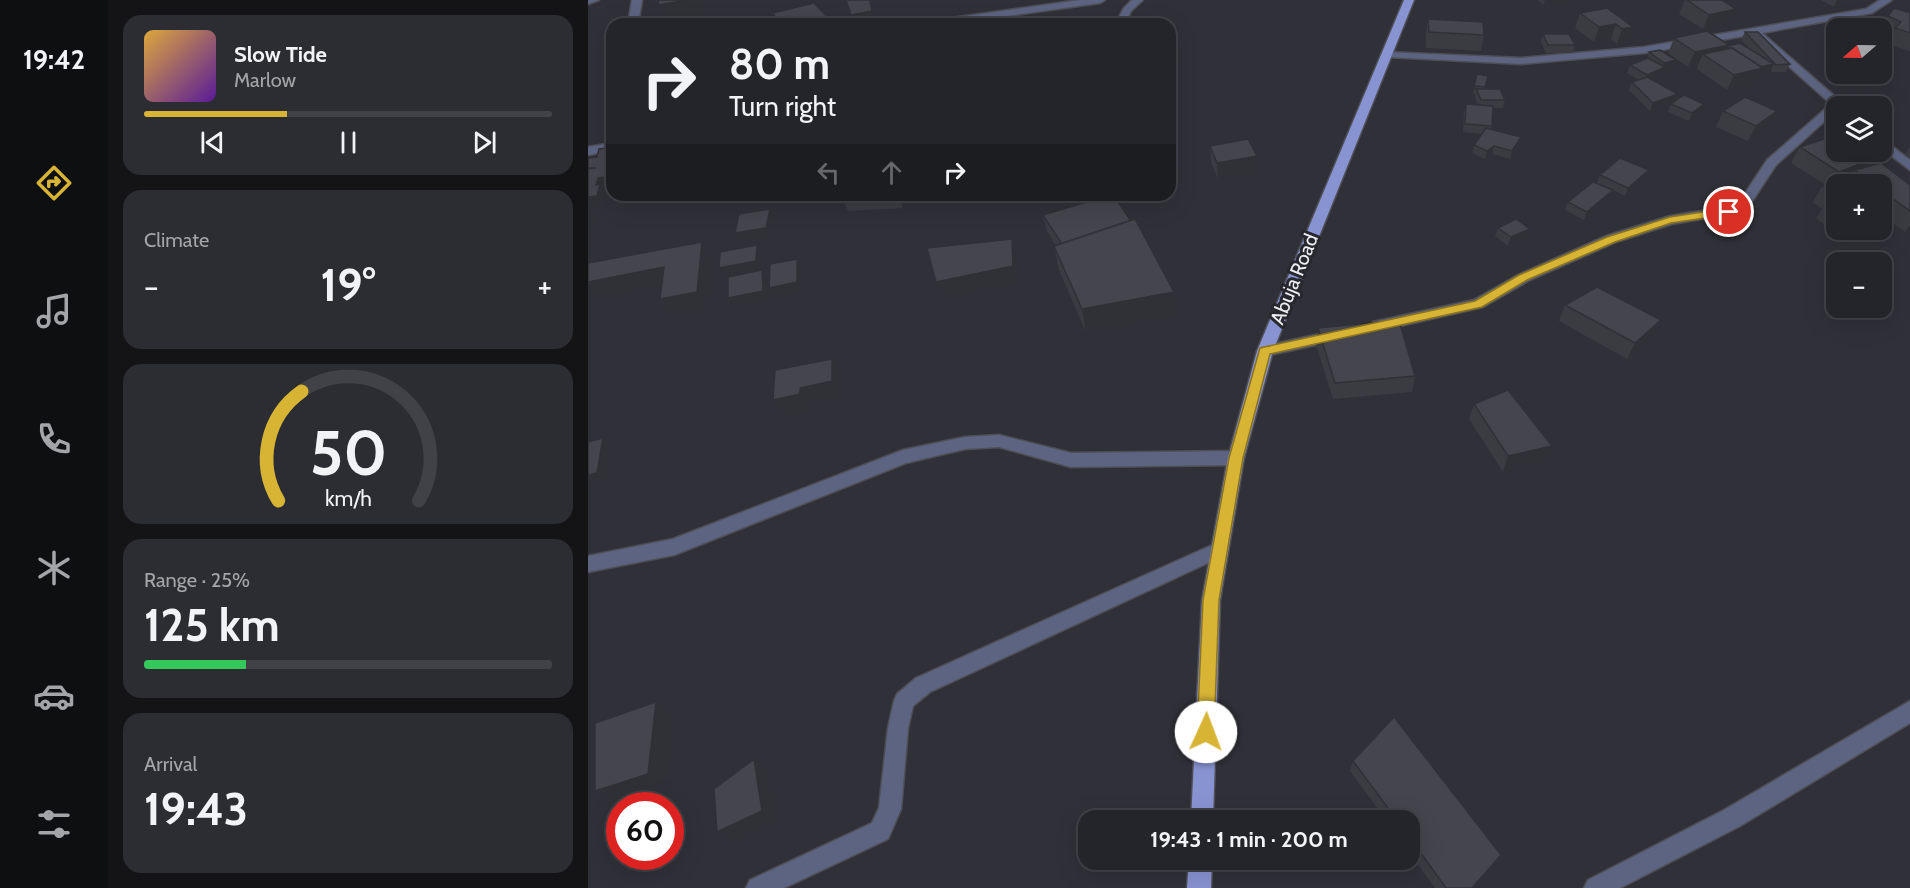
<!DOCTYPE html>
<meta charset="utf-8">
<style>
:root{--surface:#24252a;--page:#2c2d32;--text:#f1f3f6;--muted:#a3a5a8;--line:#414247;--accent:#d8b434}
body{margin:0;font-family:Cabin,sans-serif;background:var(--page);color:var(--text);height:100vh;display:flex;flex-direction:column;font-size:22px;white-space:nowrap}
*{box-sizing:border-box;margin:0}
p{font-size:20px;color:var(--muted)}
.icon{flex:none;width:33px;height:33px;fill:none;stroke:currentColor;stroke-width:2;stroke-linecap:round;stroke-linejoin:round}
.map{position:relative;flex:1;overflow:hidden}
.details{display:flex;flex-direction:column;gap:15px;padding:15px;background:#141417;width:480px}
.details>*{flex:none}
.hud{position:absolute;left:18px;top:18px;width:570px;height:183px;border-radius:18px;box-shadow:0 6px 24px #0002,0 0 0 2px var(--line);background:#24252a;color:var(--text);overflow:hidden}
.needle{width:39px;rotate:250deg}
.controls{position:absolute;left:1238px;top:18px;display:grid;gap:12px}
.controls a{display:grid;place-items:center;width:66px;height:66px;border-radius:12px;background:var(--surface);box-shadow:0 6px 24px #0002,0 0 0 2px var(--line);font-size:30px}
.speed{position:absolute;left:18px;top:792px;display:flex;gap:12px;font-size:30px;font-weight:700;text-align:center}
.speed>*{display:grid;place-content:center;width:78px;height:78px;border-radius:50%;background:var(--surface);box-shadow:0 6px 24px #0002,0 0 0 2px var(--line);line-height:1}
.speed .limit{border:9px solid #d22;background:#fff;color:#111}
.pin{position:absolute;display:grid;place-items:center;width:51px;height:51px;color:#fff;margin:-26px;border:3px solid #fff;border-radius:50%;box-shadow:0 2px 6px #0007}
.me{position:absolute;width:66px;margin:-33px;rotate:2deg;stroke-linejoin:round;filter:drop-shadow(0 0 4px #0008)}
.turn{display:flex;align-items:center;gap:21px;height:126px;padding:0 24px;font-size:27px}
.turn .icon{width:78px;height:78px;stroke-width:2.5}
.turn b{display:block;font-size:42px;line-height:51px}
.lanes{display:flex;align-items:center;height:57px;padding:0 24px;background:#0003;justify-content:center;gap:30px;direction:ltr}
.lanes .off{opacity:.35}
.big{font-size:45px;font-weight:800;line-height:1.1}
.details .widget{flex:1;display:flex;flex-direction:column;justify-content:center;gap:9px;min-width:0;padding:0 21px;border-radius:18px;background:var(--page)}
.details .dial{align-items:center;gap:0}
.dial svg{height:156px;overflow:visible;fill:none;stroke:var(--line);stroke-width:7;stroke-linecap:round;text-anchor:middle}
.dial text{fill:var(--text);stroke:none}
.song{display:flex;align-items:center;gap:18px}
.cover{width:72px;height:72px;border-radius:9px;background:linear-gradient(135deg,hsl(40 70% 55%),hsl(270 70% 35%))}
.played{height:6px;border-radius:3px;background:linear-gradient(90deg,var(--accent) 35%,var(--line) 35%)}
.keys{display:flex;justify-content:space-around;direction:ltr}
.heat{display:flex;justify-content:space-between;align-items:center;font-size:33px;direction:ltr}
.charge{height:9px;border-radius:4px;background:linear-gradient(90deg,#34c759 25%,var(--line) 0)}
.trip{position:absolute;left:490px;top:810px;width:342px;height:60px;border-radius:18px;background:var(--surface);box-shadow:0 6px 24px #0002,0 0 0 2px var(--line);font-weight:800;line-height:60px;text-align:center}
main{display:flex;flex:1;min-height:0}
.tabs{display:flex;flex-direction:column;width:108px;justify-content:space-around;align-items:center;background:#0e0f11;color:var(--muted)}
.tabs .icon{width:42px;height:42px}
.tabs .active{color:var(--accent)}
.tabs b{font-size:27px;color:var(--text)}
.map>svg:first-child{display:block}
</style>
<main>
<nav class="tabs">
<b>19:42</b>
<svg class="icon active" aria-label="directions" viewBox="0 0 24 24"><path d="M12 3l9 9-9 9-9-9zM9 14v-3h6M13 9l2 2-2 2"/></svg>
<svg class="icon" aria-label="music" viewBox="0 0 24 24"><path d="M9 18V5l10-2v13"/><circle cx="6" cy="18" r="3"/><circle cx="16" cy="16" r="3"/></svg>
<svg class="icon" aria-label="phone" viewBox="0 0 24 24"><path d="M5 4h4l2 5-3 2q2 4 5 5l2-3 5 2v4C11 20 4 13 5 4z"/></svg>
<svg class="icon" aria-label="climate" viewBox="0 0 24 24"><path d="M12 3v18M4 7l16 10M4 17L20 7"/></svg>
<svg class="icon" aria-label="car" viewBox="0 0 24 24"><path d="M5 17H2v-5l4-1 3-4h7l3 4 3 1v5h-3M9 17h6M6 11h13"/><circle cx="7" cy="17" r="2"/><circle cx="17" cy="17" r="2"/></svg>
<svg class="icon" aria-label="filters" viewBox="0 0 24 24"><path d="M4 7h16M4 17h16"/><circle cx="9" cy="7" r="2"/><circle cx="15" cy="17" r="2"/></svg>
</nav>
<section class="details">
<div class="widget">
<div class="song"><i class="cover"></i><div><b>Slow Tide</b><p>Marlow</p></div></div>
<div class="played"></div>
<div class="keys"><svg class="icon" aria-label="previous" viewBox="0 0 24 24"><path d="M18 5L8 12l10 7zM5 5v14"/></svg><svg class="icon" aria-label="pause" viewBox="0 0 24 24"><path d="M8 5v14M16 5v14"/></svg><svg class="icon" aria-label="next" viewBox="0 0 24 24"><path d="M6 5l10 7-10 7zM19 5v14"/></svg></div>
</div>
<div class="widget"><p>Climate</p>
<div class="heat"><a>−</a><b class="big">19°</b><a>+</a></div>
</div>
<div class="widget dial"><svg viewBox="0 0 100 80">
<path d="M14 69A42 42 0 1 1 86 69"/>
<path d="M14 69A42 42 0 0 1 26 13" stroke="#d8b434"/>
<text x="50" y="56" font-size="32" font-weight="700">50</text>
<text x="50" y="72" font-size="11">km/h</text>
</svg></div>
<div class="widget"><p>Range · 25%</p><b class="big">125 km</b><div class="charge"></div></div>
<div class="widget"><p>Arrival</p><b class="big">19:43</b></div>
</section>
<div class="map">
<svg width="1322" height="888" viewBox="0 0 1322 888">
<rect width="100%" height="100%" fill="#303138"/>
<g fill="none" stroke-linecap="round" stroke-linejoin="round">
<g stroke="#4e4f56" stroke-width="3">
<g id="minor">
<path d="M 0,0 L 11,0 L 0,4 Z"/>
<path d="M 44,0 L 54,0 L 50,24 L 40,24 Z"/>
<path d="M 492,0 L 517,0 L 512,3 L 363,24 L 337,24 L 342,21 Z"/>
<path d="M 544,0 L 555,0 L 543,11 L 537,24 L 527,24 L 536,8 Z"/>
<path d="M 1292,0 L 1304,0 L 1284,13 L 1174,33 L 1258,106 L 1248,106 L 1248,111 L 1188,165 L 1163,203 L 1154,212 L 1084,224 L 1028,242 L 940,281 L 895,307 L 790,331 L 785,330 L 783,326 L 785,322 L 886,300 L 930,275 L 1018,236 L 1082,216 L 1145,206 L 1154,198 L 1179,160 L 1243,104 L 1168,37 L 1168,34 L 1056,53 L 933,64 L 800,57 L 796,56 L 796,52 L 933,58 L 1056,47 L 1278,9 Z"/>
<path d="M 1293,138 L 1322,160 L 1322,170 L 1293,148 Z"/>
<path d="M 24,143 L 24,151 L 0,155 L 0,147 Z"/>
<path d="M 750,330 L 757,335 L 755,339 L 677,356 L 669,351 L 677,346 Z"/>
<path d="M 411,435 L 483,453 L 648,451 L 654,453 L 656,458 L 654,463 L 648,465 L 483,467 L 411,447 L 377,449 L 318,463 L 86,555 L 0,572 L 0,556 L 85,539 L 315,450 L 377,437 Z"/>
<path d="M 631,542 L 637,545 L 640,550 L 637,555 L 342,692 L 325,706 L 320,728 L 313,809 L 300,839 L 196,888 L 158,888 L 162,880 L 284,823 L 291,808 L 300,728 L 306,701 L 309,694 L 328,678 Z"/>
<path d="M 1322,701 L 1322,723 L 1152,826 L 1032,888 L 996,888 L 1000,880 L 1136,810 Z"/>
</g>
</g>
<g stroke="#4e4f56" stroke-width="3">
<g id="primary">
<path d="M 816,0 L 826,0 L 685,351 L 656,458 L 632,600 L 625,820 L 603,820 L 614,600 L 640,458 L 669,351 Z"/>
<path d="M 601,860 L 624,860 L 623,888 L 599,888 Z"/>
</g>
</g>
<use href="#minor" fill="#5d6482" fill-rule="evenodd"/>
<use href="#primary" fill="#8893d2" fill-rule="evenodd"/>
</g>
<g fill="#3b3c42">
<path d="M 950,0 L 986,0 L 985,2 L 955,5 Z"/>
<path d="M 1097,0 L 1134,0 L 1142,24 L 1115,29 L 1091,14 Z"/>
<path d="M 1233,0 L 1269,0 L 1267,2 L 1246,7 Z"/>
<path d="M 1322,12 L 1322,51 L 1321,51 L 1298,43 L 1302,36 L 1293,32 L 1293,28 L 1300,16 L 1321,13 Z"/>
<path d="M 992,13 L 1045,27 L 1040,42 L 1029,44 L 1023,39 L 1006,42 L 987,28 Z"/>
<path d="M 840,19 L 896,35 L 893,51 L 838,48 L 838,34 Z"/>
<path d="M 1157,32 L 1202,64 L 1198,72 L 1184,72 L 1182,70 L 1182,72 L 1173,74 L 1168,84 L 1139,90 L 1109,69 L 1110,65 L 1100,67 L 1080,53 L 1086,38 L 1162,49 L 1153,40 Z"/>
<path d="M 955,34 L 987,45 L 985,53 L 958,53 L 953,42 Z"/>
<path d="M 1061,52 L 1084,68 L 1076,70 L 1074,75 L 1064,79 L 1090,94 L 1087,101 L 1113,112 L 1101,121 L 1080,112 L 1083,104 L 1084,103 L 1062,111 L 1041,90 L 1044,82 L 1051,80 L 1039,73 L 1042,65 L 1059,59 Z"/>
<path d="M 889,74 L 900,76 L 897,89 L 917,100 L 915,108 L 904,108 L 903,129 L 933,137 L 930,146 L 922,159 L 904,154 L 897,159 L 884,153 L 886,145 L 894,134 L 875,132 L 876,112 L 878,104 L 890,105 L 887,97 L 887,94 L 885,94 Z"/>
<path d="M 1135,111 L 1181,127 L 1160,141 L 1128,127 Z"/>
<path d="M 622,146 L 669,156 L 669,172 L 630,179 L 623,162 Z"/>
<path d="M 1212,147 L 1285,159 L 1281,166 L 1322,185 L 1322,231 L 1317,232 L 1293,214 L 1293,184 L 1248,184 L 1248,230 L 1259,230 L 1248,233 L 1228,218 L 1234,209 L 1225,202 L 1234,186 L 1238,185 L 1203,163 Z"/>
<path d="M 1322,147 L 1322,158 L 1317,154 Z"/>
<path d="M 1061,170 L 1057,178 L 1037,196 L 1025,190 L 1022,198 L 996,220 L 977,210 L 980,202 L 1009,183 L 1012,175 Z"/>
<path d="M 253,195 L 316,195 L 315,208 L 260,211 Z"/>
<path d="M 455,215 L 589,315 L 498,332 L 471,270 L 466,246 L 468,246 L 459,231 Z"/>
<path d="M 910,228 L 939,237 L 920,246 L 907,236 Z"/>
<path d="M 977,305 L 1065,336 L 1039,359 L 971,321 Z"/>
<path d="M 730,328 L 827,376 L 824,392 L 745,399 L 728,345 Z"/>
<path d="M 886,404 L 957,461 L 915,472 L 881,419 Z"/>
<path d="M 806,717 L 913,855 L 884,888 L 847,888 L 822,854 L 822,820 L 798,820 L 762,771 L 765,761 Z"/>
</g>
<g fill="#303136">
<path d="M 99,0 L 117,0 L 120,12 L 79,20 L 71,5 Z"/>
<path d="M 282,0 L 287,19 L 266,22 L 263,15 Z"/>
<path d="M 957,0 L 986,0 L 985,2 L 955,5 Z"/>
<path d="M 1249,0 L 1269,0 L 1267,2 L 1246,7 Z"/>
<path d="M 1148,9 L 1142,24 L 1115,29 L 1121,15 Z"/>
<path d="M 1028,24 L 1023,39 L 1006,42 L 1011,27 Z"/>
<path d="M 1045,27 L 1040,42 L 1029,44 L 1034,29 Z"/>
<path d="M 1141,45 L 1134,60 L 1115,54 L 1110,65 L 1100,67 L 1107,52 Z"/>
<path d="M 1088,60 L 1084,68 L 1076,70 L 1074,75 L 1056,83 L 1059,75 L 1074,69 L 1076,63 Z"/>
<path d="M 1186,64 L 1182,72 L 1173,74 L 1168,84 L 1139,90 L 1146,75 Z"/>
<path d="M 1090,94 L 1087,102 L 1062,111 L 1065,103 Z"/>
<path d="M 1116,104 L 1113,112 L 1101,121 L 1104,113 Z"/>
<path d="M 1189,111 L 1181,127 L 1160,141 L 1168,126 Z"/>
<path d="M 1305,120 L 1299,128 L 1293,130 L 1293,124 L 1294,123 Z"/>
<path d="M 933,137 L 930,146 L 922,159 L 924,151 Z"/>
<path d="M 906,146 L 904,154 L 897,159 L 899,151 Z"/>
<path d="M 24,156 L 24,183 L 23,185 L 15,186 L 15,189 L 17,192 L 15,204 L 0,207 L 0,197 L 8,185 L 10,178 Z"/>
<path d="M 669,156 L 669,172 L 630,179 L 629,163 Z"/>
<path d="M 1285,159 L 1275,175 L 1267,170 L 1261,180 L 1241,188 L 1251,172 Z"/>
<path d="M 1061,170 L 1057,178 L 1037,196 L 1040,188 Z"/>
<path d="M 1025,190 L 1022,198 L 996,220 L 999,212 Z"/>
<path d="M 310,195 L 316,195 L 315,208 Z"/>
<path d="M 182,209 L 186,218 L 183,236 L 152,241 L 147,233 Z"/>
<path d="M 2,211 L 8,219 L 2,246 L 0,246 L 0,219 Z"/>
<path d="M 1322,225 L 1322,231 L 1317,232 Z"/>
<path d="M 942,229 L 939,237 L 920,246 L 923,237 Z"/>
<path d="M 1250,230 L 1259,230 L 1248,233 Z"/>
<path d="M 424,239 L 428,255 L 430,282 L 354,298 L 348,282 Z"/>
<path d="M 114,242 L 124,258 L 120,308 L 84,315 L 72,299 Z"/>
<path d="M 169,245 L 173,253 L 173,269 L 136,276 L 131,268 Z"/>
<path d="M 209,259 L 213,267 L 214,291 L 186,296 L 181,288 Z"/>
<path d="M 76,267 L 87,283 L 7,299 L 0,291 L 0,282 Z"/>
<path d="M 174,270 L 179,278 L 180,299 L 145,307 L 140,298 Z"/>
<path d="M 586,292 L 589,315 L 498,332 L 494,309 Z"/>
<path d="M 1073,320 L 1065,336 L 1039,359 L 1047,343 Z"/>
<path d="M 244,359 L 252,375 L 252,397 L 222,403 L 221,410 L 195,416 L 185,400 L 212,388 Z"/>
<path d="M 15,438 L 23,446 L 17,481 L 0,485 L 0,475 Z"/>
<path d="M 964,446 L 957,461 L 915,472 L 920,456 Z"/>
<path d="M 68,702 L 85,714 L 78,784 L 26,801 L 7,791 Z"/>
<path d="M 166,759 L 181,770 L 189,820 L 146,841 L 129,832 Z"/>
</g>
<g fill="#45464d" stroke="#303136" stroke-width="1.5">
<path d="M 70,0 L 99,0 L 71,5 Z"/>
<path d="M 258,0 L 282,0 L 284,11 L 263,15 Z"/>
<path d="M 1099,0 L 1134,0 L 1148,9 L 1121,15 Z"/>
<path d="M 226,3 L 244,22 L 237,24 L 191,24 L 185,13 Z"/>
<path d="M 1019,8 L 1045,27 L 1034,29 L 1028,24 L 1011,27 L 992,13 Z"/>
<path d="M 1306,8 L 1322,13 L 1322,33 L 1307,28 L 1313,22 L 1300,16 Z"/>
<path d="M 840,19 L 895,22 L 896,35 L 841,32 Z"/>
<path d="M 1119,31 L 1141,45 L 1107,52 L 1086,38 Z"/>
<path d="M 1157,32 L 1170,32 L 1202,64 L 1188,65 Z"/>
<path d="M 955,34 L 981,34 L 987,45 L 960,45 Z"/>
<path d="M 1152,43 L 1186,64 L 1173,67 L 1144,48 L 1139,48 L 1140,46 Z"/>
<path d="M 1144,48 L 1175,68 L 1146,75 L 1115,54 Z"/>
<path d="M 1072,50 L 1088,60 L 1076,63 L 1061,52 Z"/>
<path d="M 1060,58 L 1077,67 L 1059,75 L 1042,65 Z"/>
<path d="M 889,74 L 900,76 L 897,87 L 886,86 Z"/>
<path d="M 1059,77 L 1090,94 L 1065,103 L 1044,82 Z"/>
<path d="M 888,89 L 912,89 L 917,100 L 893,100 Z"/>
<path d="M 1096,95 L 1116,104 L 1104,113 L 1083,104 Z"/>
<path d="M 1157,97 L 1189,111 L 1168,126 L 1135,111 Z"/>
<path d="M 878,104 L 905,106 L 904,126 L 877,124 Z"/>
<path d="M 1293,113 L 1305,120 L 1294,123 L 1293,122 Z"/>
<path d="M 898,128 L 933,137 L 924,151 L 906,146 L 899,151 L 886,145 Z"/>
<path d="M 1245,136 L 1248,137 L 1248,152 L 1272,152 L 1285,159 L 1251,172 L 1212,147 Z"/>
<path d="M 660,139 L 669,156 L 629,163 L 622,146 Z"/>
<path d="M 24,147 L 24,156 L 18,177 L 10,178 L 8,185 L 12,184 L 9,196 L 0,197 L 0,169 L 8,168 L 0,168 L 0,158 L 9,157 L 11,149 Z"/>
<path d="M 1032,158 L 1061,170 L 1040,188 L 1012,175 Z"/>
<path d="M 1293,163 L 1322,185 L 1322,211 L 1293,190 L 1293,184 L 1286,184 L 1267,170 Z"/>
<path d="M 1258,179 L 1266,184 L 1248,184 L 1248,196 L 1234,186 Z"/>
<path d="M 1005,182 L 1025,190 L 999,212 L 980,202 Z"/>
<path d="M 523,195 L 525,195 L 543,221 L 474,244 L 455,215 Z"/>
<path d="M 1248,199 L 1248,209 L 1238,202 Z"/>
<path d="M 182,209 L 178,228 L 147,233 L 151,214 Z"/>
<path d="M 547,219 L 586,292 L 494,309 L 466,246 Z"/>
<path d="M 928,219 L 942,229 L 923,237 L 910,228 Z"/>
<path d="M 424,239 L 425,266 L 348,282 L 339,248 Z"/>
<path d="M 114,242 L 109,292 L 72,299 L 76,267 L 0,282 L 0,263 Z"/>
<path d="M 169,245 L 168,261 L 131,268 L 132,252 Z"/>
<path d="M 209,259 L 209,282 L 181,288 L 182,264 Z"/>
<path d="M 174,270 L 175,291 L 140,298 L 140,277 Z"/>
<path d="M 1009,287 L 1073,320 L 1047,343 L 977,305 Z"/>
<path d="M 811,320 L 827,376 L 747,383 L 730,328 Z"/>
<path d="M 244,359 L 244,381 L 212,388 L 212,394 L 185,400 L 187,370 Z"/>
<path d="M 920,390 L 964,446 L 920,456 L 886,404 Z"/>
<path d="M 15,438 L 9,473 L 0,475 L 0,442 Z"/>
<path d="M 68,702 L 60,774 L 7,791 L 7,723 Z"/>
<path d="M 806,717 L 913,855 L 884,888 L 858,888 L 822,838 L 822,820 L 809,820 L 765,761 Z"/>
<path d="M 166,759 L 174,811 L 129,832 L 126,789 Z"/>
</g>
<path fill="#d8b434" stroke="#8c7522" stroke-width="1.5" d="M 1141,208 L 1146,212 L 1144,214 L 1083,223 L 1027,242 L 939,280 L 894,307 L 682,354 L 655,458 L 631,600 L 626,732 L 624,739 L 618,741 L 612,739 L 609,732 L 615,600 L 641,458 L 672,348 L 887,301 L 931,275 L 1019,237 L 1082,217 Z"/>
<g text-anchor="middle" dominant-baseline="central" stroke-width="6" stroke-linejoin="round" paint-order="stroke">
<g font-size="20" fill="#ecedf1" stroke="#26282e">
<text transform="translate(706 279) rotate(-68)">Abuja Road</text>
</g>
</g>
</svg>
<div class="controls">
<a><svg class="needle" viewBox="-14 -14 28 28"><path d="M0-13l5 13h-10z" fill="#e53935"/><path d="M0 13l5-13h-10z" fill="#a3a5a8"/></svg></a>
<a><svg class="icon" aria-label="layers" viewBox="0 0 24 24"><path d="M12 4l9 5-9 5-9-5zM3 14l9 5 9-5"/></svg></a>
<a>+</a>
<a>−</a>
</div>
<div class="speed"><div class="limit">60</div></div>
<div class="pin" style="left:1141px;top:212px;background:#d93025"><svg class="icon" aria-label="arrive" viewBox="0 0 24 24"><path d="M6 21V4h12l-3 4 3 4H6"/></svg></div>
<svg class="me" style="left:618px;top:732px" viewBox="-20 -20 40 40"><circle r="19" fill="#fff"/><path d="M0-13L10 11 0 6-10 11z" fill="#d8b434"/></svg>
<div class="trip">19:43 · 1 min · 200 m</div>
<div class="hud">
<div class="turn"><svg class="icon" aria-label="right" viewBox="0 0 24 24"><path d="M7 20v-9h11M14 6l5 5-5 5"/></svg><div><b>80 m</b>Turn right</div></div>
<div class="lanes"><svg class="icon off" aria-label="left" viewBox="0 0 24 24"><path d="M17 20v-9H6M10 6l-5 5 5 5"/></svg><svg class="icon off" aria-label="ahead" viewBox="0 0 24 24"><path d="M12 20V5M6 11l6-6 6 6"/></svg><svg class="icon" aria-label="right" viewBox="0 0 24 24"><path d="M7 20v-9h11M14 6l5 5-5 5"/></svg></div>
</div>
</div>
</main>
